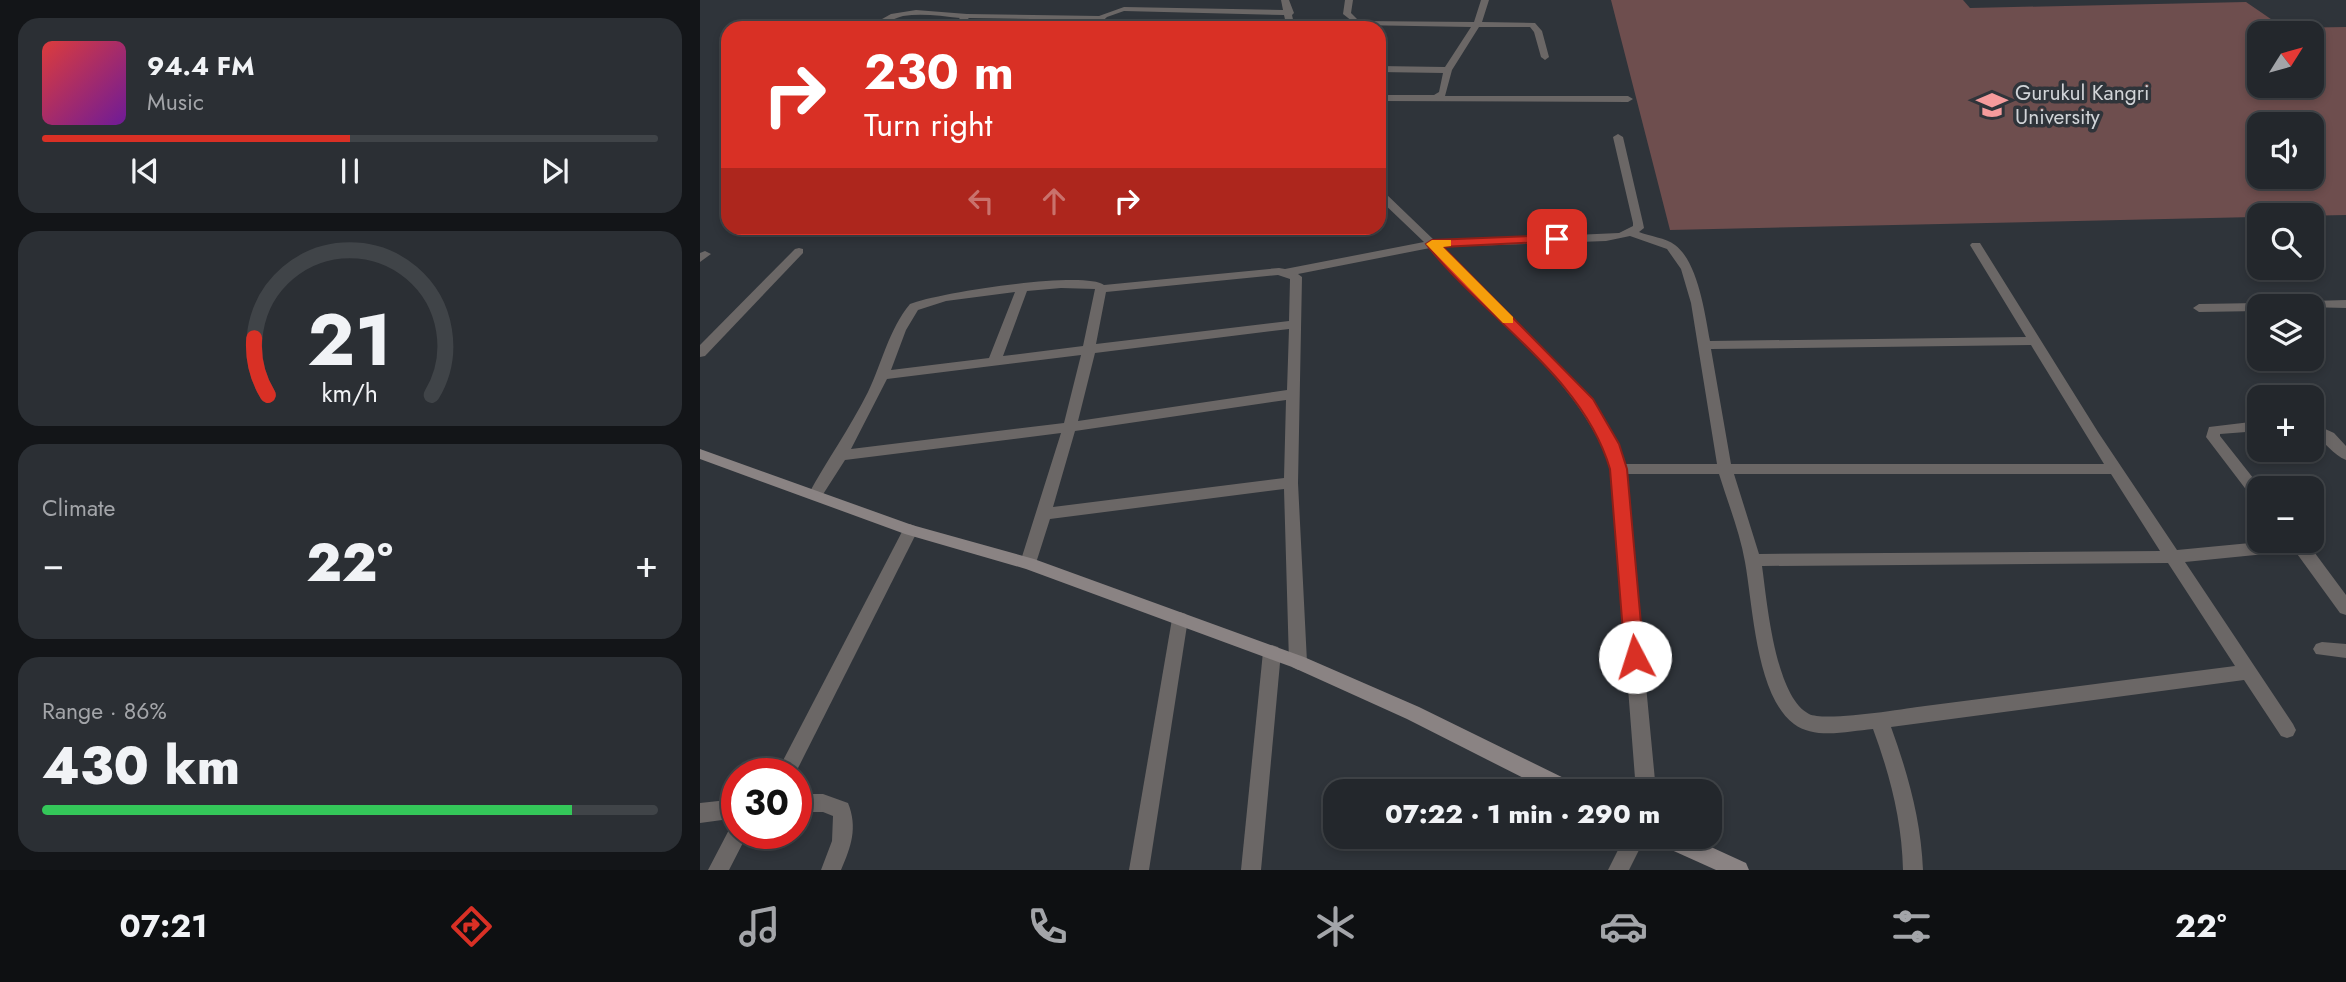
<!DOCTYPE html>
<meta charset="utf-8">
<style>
:root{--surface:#23272c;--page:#2b2f34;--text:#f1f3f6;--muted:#a3a5a9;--line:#404448;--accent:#d93025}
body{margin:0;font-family:Jost,sans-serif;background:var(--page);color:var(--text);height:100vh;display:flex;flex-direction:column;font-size:26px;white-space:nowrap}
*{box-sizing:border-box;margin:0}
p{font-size:23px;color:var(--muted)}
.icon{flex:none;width:38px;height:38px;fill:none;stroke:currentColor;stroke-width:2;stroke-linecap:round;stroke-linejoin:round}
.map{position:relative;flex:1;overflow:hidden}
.side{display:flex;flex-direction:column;gap:18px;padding:18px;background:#131518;width:700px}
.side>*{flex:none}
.banner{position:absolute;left:21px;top:21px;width:665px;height:214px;border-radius:21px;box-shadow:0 4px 10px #0003,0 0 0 2px var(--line);background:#d93025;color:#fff;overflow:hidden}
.needle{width:46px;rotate:53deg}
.controls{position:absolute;left:1547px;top:21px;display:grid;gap:14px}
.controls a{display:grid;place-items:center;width:77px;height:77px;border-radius:14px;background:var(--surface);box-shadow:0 4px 10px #0003,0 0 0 2px var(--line);font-size:35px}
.speed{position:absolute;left:21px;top:758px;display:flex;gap:14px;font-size:35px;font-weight:700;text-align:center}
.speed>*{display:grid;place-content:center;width:91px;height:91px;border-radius:50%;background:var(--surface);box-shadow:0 4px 10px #0003,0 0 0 2px var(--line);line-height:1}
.speed .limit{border:10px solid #d22;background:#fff;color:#111}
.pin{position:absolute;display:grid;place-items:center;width:60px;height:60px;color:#fff;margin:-30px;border-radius:14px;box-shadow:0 4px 10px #0006}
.me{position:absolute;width:77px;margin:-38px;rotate:355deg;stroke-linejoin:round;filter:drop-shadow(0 0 5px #0008)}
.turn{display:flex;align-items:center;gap:24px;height:147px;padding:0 28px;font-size:32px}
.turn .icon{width:91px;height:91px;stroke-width:2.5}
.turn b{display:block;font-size:49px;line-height:60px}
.lanes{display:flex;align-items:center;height:66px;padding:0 28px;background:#0003;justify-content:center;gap:35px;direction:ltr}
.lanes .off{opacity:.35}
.big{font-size:52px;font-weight:800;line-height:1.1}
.side .widget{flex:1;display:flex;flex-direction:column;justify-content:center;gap:10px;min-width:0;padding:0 24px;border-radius:21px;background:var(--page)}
.side .dial{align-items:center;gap:0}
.dial svg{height:182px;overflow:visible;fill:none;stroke:var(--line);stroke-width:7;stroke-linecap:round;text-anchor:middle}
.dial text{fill:var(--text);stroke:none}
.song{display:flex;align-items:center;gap:21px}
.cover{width:84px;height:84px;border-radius:10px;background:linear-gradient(135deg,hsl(0 70% 55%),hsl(280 70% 35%))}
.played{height:7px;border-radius:4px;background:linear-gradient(90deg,var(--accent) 50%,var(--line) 50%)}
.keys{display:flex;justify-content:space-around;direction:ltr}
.heat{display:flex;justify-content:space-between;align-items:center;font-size:38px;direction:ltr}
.charge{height:10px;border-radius:5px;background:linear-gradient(90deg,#34c759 86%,var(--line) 0)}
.trip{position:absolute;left:623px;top:779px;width:399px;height:70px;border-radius:21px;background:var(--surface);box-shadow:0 4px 10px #0003,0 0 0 2px var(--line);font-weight:800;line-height:70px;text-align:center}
.dock{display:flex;height:112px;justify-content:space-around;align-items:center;background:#0e1012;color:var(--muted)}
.dock .icon{width:49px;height:49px}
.dock .selected{color:var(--accent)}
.dock b{font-size:32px;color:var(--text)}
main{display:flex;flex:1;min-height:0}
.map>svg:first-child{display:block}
</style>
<main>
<section class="side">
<div class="widget">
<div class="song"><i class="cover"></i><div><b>94.4 FM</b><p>Music</p></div></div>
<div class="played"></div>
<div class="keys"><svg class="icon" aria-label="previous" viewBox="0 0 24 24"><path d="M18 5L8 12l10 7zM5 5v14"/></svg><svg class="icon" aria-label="pause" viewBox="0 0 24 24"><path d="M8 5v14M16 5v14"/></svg><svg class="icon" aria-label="next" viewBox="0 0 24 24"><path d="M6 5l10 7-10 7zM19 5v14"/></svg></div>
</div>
<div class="widget dial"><svg viewBox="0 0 100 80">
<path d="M14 69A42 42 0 1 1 86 69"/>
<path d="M14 69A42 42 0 0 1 8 44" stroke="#d93025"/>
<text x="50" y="56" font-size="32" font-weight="700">21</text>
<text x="50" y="72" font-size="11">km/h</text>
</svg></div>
<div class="widget"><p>Climate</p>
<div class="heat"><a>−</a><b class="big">22°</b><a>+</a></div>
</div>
<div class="widget"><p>Range · 86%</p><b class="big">430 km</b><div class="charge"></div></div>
</section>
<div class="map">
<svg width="1646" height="870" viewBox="0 0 1646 870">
<rect width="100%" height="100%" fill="#2f343a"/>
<path fill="#6e4e4e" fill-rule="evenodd" d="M 911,0 L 1263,0 L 1270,8 L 1546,2 L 1584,28 L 1646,27 L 1646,215 L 970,230 ZM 1559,33 L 1612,33 L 1612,86 L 1559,86 ZM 1612,124 L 1612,177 L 1559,177 L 1559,124 Z"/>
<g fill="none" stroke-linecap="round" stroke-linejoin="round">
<g fill="#6b6766" fill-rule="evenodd">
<path d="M 581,0 L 589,0 L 594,13 L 592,15 L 595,28 L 587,28 L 584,15 L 424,11 L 407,17 L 395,28 L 386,28 L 394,20 L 269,18 L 257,28 L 248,28 L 260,18 C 241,16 222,13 203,16 C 190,19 180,28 166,28 L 191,14 L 216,10 L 267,14 L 399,16 L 424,7 L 583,10 Z"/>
<path d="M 645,0 L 653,0 L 651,13 L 659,21 L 774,22 L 781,0 L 789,0 L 782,22 L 835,23 L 842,31 L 849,57 L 845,60 L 841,57 L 834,32 L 830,27 L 779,27 L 752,70 L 745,96 L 928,96 L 933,99 L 928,102 L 679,101 L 679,95 L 734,95 L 739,92 L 743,73 L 679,72 L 679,66 L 745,67 L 771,27 L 657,25 L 643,14 Z"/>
<path d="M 918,134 L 923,137 L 943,223 L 944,228 L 939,232 C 949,236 966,238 975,245 C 998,262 1005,314 1010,341 L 1326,337 L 1270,245 L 1272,243 L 1280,243 L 1398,432 L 1477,550 L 1571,541 L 1606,541 L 1646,595 L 1646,615 L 1640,613 L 1595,551 L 1485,562 L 1593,724 L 1596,730 L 1593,736 L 1587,738 L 1581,736 L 1544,680 L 1191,727 C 1208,774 1221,820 1223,870 L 1203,870 C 1202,821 1190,775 1173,729 C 1149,731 1115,740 1094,724 C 1056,696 1053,606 1045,562 C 1040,533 1028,503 1019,474 L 926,474 L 956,791 L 936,791 L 911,469 C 892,415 856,377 818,337 C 789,307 759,277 730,248 L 598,274 L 602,277 L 598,483 L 607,662 L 604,667 L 598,670 L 592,667 L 589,662 L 584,489 L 350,519 L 336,563 L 334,567 L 328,569 L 322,567 L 320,563 L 361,433 L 145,460 L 120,499 L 110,499 L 108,495 C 127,460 150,428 168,392 C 182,363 189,329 210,304 C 236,293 384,270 404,285 L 579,268 L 585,269 L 724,242 L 679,199 L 679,190 L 683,191 L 735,241 L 919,233 L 933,226 L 933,223 L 913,137 ZM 930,236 L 967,249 L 981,269 L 991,303 L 1017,464 L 923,464 C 904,412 868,373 829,334 C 801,305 771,276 742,247 L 906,241 ZM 578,275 L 590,279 L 589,321 L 396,344 L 406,292 ZM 361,288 L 395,289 L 383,346 L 303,356 L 327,291 ZM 315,292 L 289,358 L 191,370 L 206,330 L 218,310 L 246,301 ZM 589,329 L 587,390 L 378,421 L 395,353 ZM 1331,345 L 1404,464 L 1031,464 L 1011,349 ZM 381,355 L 364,423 L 151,449 L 187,379 ZM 586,400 L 584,478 L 353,507 L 375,431 ZM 1034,474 L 1411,474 L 1460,551 L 1059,554 ZM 1468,563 L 1535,666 C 1432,679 1328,693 1225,706 C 1203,709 1125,722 1109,714 C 1075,697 1067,601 1062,566 Z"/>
<path d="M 99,248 L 103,249 L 103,253 L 5,356 L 0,357 L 0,345 L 95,249 Z"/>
<path d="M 5,251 L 11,254 L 0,262 L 0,253 Z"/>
<path d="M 1646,300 L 1646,308 L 1569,306 L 1575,302 Z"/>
<path d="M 1559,303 L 1565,306 L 1559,306 L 1559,311 L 1499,312 L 1493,308 L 1499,304 Z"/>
<path d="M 1559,421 L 1559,431 L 1520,434 L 1520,436 L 1561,488 L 1559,488 L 1559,502 L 1554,500 L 1506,437 L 1509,427 Z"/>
<path d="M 1612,423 L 1634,433 L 1646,446 L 1646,460 C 1633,455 1625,441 1612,434 Z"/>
<path d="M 210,524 L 215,526 L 218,530 L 95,774 L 76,774 L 205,526 Z"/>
<path d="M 480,612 L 486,614 L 488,619 L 449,870 L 429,870 L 472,619 L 474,614 Z"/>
<path d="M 1622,642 L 1646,644 L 1646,658 L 1616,654 L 1613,649 L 1616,644 Z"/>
<path d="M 572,645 L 578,647 L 581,652 L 561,870 L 541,870 L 563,652 L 566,647 Z"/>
<path d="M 96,794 L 123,794 L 148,803 C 158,828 151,847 141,870 L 121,870 L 132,841 L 133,816 L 123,812 L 96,812 Z"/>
<path d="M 37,799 L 37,818 L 0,823 L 0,803 Z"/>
<path d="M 37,824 L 37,833 L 48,833 L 29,870 L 8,870 L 31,826 Z"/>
<path d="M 925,836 L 946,836 L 929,870 L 908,870 Z"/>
</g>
<g fill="#8a8383" fill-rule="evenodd">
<path d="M 0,449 L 212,525 L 334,559 L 604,657 L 719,707 L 876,784 L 879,791 L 849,791 L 707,719 L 592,667 L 326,569 L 205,534 L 0,459 Z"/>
<path d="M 953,836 L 987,836 L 1046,863 L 1049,870 L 1016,870 L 956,843 Z"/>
</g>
</g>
<path fill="#d93025" stroke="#8d1f18" stroke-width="2" d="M 857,235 L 862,236 L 862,241 L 743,247 L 893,399 L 919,444 L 927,469 L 944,657 L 942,663 L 935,665 L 928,663 L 925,657 L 910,469 C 883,376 784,318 726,244 L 732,240 Z"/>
<path fill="#f59e0b" d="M 732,240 L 751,240 L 751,246 L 743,247 L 813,317 L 813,323 L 803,323 L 728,246 L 726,244 Z"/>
<defs>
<g id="university-bare" transform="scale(2.415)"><path d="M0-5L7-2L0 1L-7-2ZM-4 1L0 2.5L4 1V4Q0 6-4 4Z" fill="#f59b9c" stroke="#2f343a" stroke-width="2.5" paint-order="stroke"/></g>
</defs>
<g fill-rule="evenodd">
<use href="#university-bare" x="1292" y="105"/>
</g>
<g text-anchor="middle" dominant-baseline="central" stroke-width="7" stroke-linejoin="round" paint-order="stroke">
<g font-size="21" fill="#d1d4d8" stroke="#2f343a" text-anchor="start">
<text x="1315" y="93">Gurukul Kangri<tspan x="1315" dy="24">University</tspan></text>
</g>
</g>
</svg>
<div class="controls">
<a><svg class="needle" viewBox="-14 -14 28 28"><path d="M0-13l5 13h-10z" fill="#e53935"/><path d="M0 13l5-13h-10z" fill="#a3a5a9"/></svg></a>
<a><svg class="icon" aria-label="sound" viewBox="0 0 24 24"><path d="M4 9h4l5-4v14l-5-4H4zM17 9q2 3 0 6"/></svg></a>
<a><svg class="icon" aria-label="search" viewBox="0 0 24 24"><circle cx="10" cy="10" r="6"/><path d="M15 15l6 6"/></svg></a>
<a><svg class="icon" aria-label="layers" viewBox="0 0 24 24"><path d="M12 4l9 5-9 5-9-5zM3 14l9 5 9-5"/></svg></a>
<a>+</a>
<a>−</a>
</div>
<div class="speed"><div class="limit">30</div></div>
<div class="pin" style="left:857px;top:239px;background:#d93025"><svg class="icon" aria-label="arrive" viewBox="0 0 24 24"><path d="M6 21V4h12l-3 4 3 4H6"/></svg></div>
<svg class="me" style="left:935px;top:657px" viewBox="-20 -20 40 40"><circle r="19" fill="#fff"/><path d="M0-13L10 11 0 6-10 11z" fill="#d93025"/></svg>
<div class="trip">07:22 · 1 min · 290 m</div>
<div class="banner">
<div class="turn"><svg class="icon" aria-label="right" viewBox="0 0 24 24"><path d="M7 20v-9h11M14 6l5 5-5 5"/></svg><div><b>230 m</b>Turn right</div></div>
<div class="lanes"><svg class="icon off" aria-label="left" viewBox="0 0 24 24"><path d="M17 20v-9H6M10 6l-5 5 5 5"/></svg><svg class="icon off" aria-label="ahead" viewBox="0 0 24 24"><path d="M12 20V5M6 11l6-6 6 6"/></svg><svg class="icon" aria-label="right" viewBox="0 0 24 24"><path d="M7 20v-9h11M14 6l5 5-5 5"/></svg></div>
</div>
</div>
</main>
<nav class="dock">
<b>07:21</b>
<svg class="icon selected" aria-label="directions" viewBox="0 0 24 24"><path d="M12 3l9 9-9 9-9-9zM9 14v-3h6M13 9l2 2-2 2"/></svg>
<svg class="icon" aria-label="music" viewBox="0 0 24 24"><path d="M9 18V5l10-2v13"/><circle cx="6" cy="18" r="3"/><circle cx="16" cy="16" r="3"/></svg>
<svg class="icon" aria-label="phone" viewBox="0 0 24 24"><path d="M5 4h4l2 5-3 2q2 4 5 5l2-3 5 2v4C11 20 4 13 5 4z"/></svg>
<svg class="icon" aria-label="climate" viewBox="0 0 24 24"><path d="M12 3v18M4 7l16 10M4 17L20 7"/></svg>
<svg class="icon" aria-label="car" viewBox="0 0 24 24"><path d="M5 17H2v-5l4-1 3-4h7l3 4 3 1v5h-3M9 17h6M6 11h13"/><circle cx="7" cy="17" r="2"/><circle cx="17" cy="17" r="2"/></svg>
<svg class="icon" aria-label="filters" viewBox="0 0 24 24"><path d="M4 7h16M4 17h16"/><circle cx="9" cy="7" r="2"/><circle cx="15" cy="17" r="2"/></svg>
<b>22°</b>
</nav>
